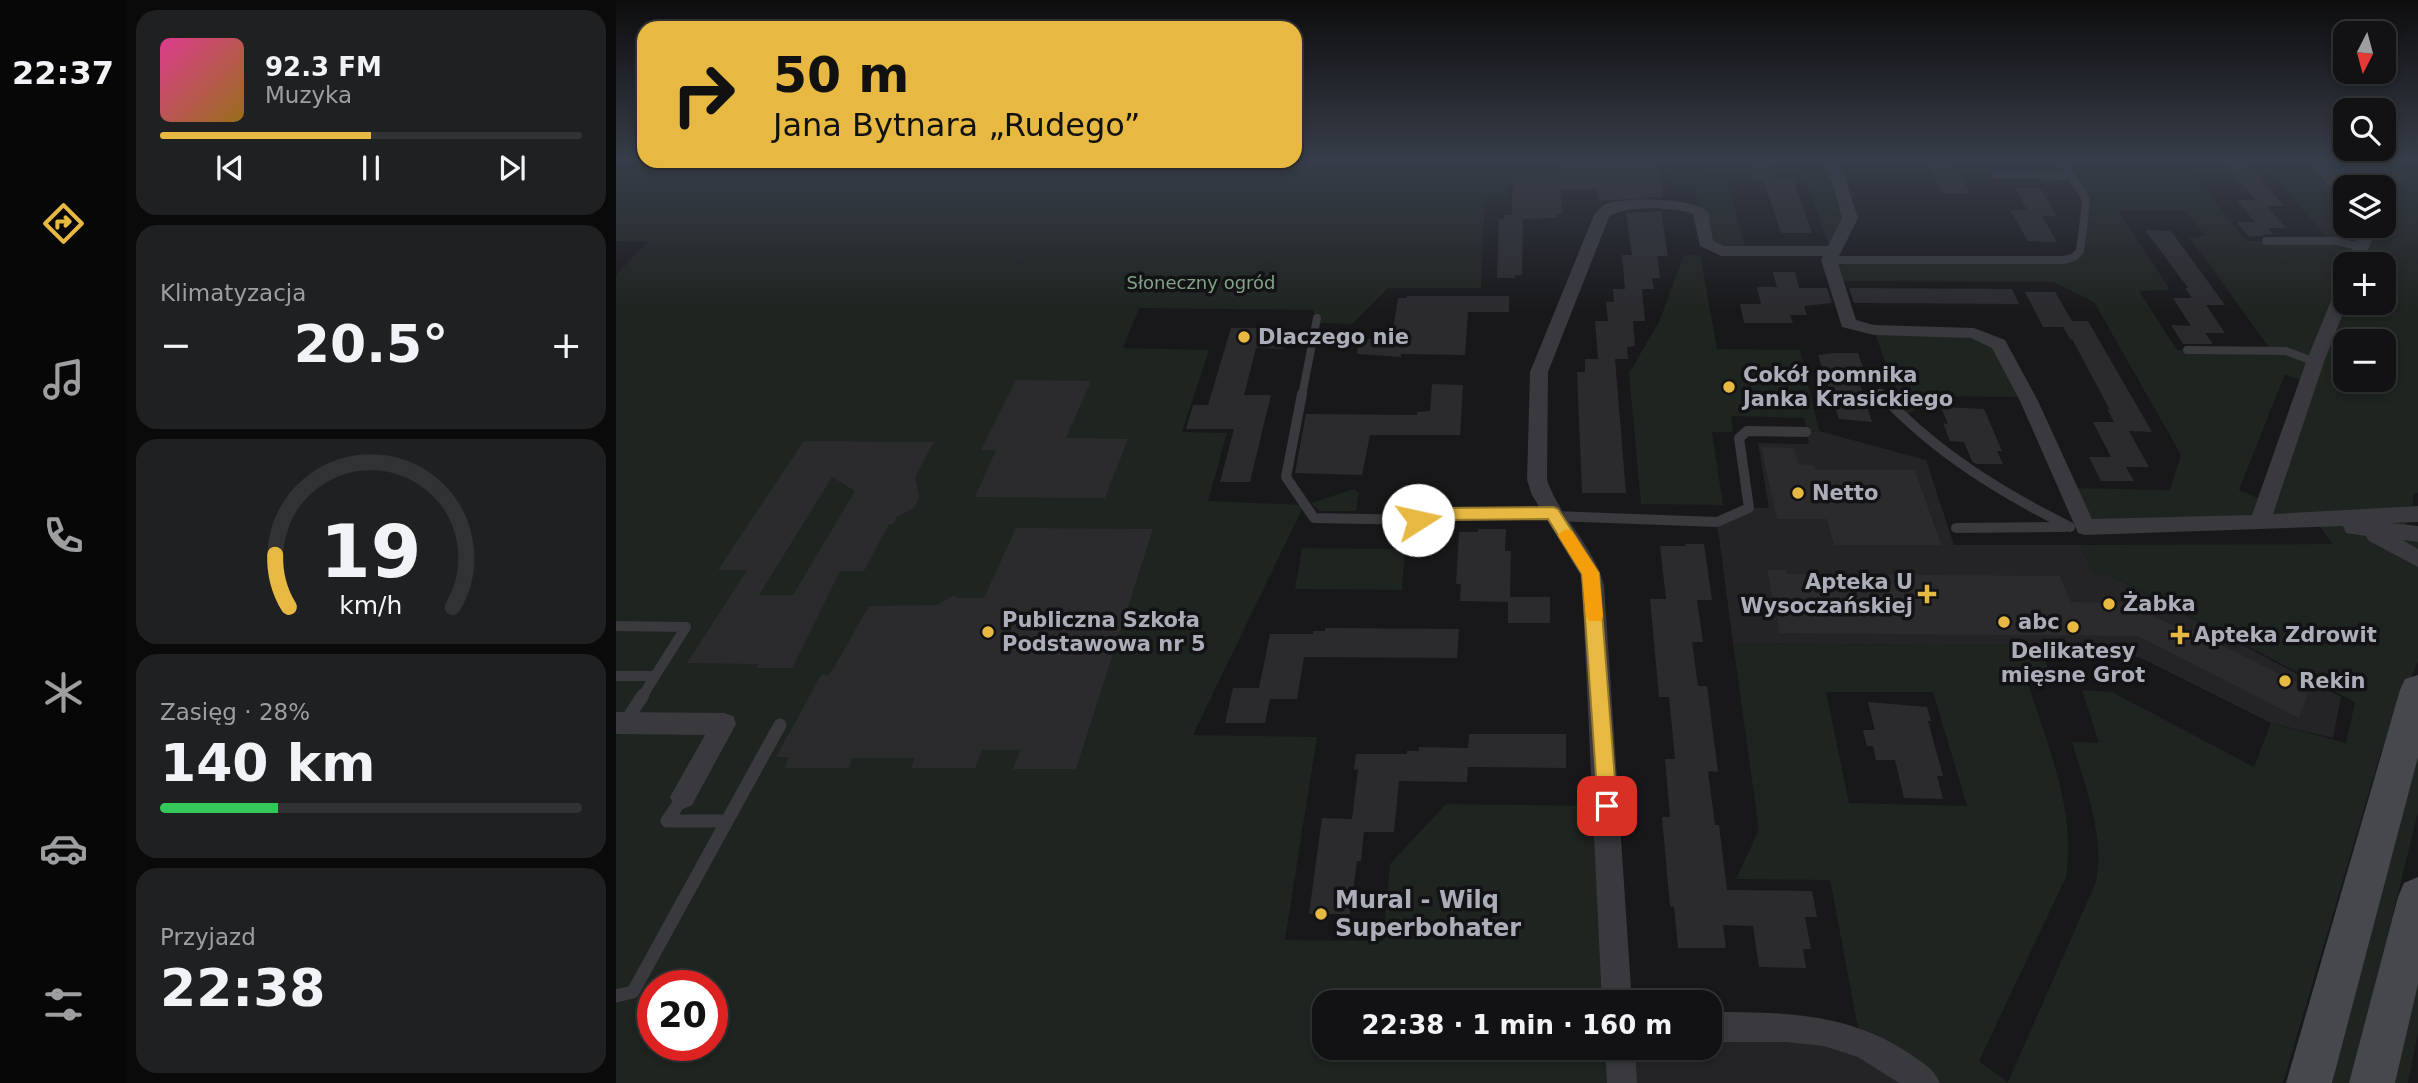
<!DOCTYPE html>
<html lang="pl">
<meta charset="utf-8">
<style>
:root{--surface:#121214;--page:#1f2022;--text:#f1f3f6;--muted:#9c9ea0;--line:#313234;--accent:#e7b942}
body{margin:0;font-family:"DejaVu Sans",sans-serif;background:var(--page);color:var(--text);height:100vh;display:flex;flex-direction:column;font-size:26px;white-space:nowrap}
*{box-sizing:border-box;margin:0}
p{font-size:23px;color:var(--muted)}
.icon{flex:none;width:38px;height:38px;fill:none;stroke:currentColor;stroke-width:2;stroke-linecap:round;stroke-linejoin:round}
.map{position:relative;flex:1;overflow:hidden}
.details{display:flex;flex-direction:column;gap:10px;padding:10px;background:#0a0a0b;width:490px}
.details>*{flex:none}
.banner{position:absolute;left:21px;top:21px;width:665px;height:147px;border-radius:21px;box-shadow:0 4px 10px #0003,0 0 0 2px var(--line);background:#e7b942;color:#111;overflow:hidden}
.needle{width:46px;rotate:186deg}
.controls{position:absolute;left:1717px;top:21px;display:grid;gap:14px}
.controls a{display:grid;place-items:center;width:63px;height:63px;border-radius:14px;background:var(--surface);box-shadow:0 4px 10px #0003,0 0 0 2px var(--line);font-size:35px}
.speed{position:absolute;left:21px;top:970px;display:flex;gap:14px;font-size:35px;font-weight:700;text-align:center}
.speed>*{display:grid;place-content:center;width:91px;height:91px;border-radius:50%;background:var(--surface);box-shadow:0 4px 10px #0003,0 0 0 2px var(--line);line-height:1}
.speed .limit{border:10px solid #d22;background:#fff;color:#111}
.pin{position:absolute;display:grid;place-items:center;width:60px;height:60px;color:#fff;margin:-30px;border-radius:14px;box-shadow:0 4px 10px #0006}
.me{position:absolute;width:77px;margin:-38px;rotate:80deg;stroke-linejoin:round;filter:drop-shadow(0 0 5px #0008)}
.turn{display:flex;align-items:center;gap:24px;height:147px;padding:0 21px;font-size:32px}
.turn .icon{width:91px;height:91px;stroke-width:2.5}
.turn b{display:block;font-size:49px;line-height:60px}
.big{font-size:52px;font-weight:700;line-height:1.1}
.details .tile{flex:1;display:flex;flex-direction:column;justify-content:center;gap:10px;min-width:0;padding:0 24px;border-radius:21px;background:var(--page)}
.details .dial{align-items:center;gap:0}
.dial svg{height:182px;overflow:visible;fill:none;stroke:var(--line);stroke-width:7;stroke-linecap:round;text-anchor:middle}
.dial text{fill:var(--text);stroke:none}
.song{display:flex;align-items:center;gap:21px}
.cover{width:84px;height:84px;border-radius:10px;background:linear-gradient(135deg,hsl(330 70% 55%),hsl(40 70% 35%))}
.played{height:7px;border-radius:4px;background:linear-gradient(90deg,var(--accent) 50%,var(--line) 50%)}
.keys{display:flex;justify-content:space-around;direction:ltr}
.heat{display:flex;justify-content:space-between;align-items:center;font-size:38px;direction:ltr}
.charge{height:10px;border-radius:5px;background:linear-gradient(90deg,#34c759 28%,var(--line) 0)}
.trip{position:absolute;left:696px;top:990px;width:410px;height:70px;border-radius:21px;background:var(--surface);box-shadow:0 4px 10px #0003,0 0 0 2px var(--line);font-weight:700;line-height:70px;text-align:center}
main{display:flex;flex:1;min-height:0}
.tabs{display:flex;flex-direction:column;width:126px;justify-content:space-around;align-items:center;background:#070708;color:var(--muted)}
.tabs .icon{width:49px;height:49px}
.tabs .on{color:var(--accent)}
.tabs b{font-size:32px;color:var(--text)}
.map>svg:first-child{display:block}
</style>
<main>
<nav class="tabs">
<b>22:37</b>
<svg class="icon on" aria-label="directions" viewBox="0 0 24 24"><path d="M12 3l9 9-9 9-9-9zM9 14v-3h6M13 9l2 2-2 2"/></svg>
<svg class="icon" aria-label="music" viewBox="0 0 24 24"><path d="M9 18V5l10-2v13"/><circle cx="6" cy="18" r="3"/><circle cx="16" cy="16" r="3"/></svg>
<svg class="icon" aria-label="phone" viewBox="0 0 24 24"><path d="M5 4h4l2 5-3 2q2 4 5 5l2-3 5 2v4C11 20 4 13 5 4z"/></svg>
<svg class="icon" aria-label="climate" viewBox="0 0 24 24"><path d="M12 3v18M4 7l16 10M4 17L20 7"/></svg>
<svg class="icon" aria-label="car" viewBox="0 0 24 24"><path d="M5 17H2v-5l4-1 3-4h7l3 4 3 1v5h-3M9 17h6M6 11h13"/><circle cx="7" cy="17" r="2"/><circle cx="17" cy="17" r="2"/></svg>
<svg class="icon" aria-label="filters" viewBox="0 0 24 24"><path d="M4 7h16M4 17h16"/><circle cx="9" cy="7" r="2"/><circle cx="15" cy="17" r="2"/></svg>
</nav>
<section class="details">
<div class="tile">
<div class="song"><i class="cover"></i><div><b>92.3 FM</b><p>Muzyka</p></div></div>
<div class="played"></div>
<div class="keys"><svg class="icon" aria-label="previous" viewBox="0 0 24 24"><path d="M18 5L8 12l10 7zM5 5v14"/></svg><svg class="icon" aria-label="pause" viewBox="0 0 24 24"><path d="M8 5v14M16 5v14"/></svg><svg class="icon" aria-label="next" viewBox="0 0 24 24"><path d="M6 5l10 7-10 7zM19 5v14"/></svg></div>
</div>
<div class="tile"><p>Klimatyzacja</p>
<div class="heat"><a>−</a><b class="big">20.5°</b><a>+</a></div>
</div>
<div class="tile dial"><svg viewBox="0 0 100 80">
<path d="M14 69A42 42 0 1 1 86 69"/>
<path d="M14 69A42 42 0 0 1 8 46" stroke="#e7b942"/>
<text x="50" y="56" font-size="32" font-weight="700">19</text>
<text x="50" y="72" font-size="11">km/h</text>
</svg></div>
<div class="tile"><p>Zasięg · 28%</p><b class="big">140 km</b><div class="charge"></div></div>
<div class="tile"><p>Przyjazd</p><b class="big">22:38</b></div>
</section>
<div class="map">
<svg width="1802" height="1083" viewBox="0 0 1802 1083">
<rect width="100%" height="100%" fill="#18181a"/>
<g fill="#242427">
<path d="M 1203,431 L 1310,460 L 1338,545 L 1464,545 L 1478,574 L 1494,575 L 1725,697 L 1717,738 L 1655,723 L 1523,657 L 1427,651 L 1425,646 L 1117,643 L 1101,522 L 1133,508 L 1153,508 L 1142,443 L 1193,444 L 1191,432 Z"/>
<path d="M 1094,1027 L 1186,1028 L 1309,1083 L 1006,1083 L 1004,1048 L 1094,1048 Z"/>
</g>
<g fill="#1e241f" fill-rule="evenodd">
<path d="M 0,161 L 933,161 L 933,169 L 893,170 L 892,197 L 869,198 L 865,288 L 772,288 L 736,324 L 700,323 L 701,318 L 697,310 L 523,308 L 507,348 L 593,350 L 566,432 L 611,433 L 592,501 L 688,505 L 577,735 L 701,737 L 669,940 L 767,941 L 774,864 L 830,804 L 991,806 L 1001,1003 L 709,1003 L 709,1048 L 1004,1048 L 1006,1083 L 0,1083 L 0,736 L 8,724 L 0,723 L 0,275 L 31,242 L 0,241 ZM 37,985 L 96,985 L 96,1045 L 37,1045 Z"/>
<path d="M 1050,161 L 1082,161 L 1086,180 L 1112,180 L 1130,251 L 1096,248 L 1078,185 L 1055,185 Z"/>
<path d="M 1172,161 L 1241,161 L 1227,193 L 1233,212 L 1215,251 L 1189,180 Z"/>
<path d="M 1382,161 L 1566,161 L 1630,241 L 1713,240 L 1644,161 L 1796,161 L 1802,167 L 1802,493 L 1798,493 L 1796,509 L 1789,528 L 1802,534 L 1802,661 L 1764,755 L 1667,1083 L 1309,1083 L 1245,1043 L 1214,880 L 1120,879 L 1143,830 L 1117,643 L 1425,646 L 1433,672 L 1408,671 C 1428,737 1461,807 1450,877 L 1363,1061 L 1392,1082 L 1480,882 C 1489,835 1469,786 1456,742 L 1483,743 L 1466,690 L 1496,692 L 1638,767 L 1655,723 L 1730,743 L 1739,702 L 1494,575 L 1478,574 L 1464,545 L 1717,544 L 1702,524 L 1469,527 L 1451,488 L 1554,490 L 1565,455 L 1478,302 L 1437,282 L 1220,281 L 1213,260 L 1448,260 L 1462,254 L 1470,203 L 1455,177 L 1379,178 ZM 1729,187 L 1768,187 L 1768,226 L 1729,226 ZM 1502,210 L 1569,210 L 1589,236 L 1573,237 L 1655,350 L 1561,350 L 1523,291 L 1554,290 ZM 1729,264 L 1768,264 L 1768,303 L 1729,303 ZM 1729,341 L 1768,341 L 1768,380 L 1729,380 ZM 1669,374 L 1692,383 L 1651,502 L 1623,490 ZM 1210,692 L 1317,692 L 1351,806 L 1233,803 Z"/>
<path d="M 1068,255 L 1084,255 L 1101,349 L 1184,350 L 1203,431 L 1191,432 L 1188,418 L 1115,416 L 1117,432 L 1096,432 L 1107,505 L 1025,504 L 1013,373 L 1043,322 Z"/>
<path d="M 1258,330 L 1358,333 L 1383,344 L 1402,397 L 1314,396 L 1317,400 L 1288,416 Z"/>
<path d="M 738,489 L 743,493 L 740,511 L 704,511 L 695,503 Z"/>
<path d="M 686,548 L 789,549 L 786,590 L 679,589 Z"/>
<path d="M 1802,732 L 1802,812 L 1735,1083 L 1717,1083 L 1726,1007 Z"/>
<path d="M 1802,975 L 1802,1033 L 1792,1083 L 1772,1083 Z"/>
</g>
<g fill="#2b2b2e" fill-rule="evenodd">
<path d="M 944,161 L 1041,161 L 1047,197 L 982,201 L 981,189 L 945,189 Z"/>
<path d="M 1132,161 L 1156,161 L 1161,179 L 1177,179 L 1196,233 L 1165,233 L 1147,179 L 1136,179 Z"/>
<path d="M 1607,161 L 1629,161 L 1668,206 L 1651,206 L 1670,228 L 1652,228 L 1657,234 L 1633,237 L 1621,222 L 1639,222 L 1621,200 L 1640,200 Z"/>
<path d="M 1312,164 L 1338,165 L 1354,193 L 1326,193 Z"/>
<path d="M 897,175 L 944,175 L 946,214 L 941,214 L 941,218 L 907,219 L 906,275 L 899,275 L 899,278 L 881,278 L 883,219 L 888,219 L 888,215 L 896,215 Z"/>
<path d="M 1399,188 L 1424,188 L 1441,216 L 1426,216 L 1441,242 L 1412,241 L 1394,210 L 1411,210 Z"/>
<path d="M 1045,211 L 1052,256 L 1041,256 L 1044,278 L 1036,278 L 1038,289 L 1026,289 L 1029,321 L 1017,321 L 1019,346 L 1011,347 L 1012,359 L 999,359 L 1010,493 L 966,493 L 961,372 L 969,372 L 969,359 L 982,359 L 979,321 L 992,321 L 990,302 L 998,302 L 997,289 L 1009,289 L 1006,255 L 1016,255 L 1010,213 Z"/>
<path d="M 1529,230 L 1555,231 L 1609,305 L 1590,305 L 1609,333 L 1589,333 L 1597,344 L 1567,344 L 1555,325 L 1575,326 L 1557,298 L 1576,298 L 1569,288 L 1572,288 Z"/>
<path d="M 1157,272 L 1179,272 L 1183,288 L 1211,288 L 1216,303 L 1188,306 L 1191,315 L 1174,315 L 1177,323 L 1128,323 L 1124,304 L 1145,304 L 1141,287 L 1161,287 Z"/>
<path d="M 1233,288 L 1396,289 L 1403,304 L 1238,303 Z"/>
<path d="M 1409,292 L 1439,292 L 1456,321 L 1472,321 L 1536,432 L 1513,431 L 1533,467 L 1510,467 L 1518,481 L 1485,481 L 1473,457 L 1495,457 L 1477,422 L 1498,422 L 1491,409 L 1494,410 L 1456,339 L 1454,339 L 1447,327 L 1427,327 Z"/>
<path d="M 791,296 L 893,296 L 893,312 L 852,312 L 849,355 L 785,354 L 785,357 L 741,354 L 743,340 L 776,337 L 782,298 L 790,298 Z"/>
<path d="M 615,328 L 649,328 L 648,332 L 671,332 L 667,349 L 640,348 L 628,395 L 655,395 L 634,482 L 604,482 L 618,429 L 570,429 L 577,405 L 592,405 Z"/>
<path d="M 1218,353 L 1242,353 L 1247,368 L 1251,368 L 1256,385 L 1244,385 L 1256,422 L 1223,419 L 1202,355 Z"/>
<path d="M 400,380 L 475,381 L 450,438 L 512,439 L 489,498 L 359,497 L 380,450 L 365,450 Z"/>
<path d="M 816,384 L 847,385 L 844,435 L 754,435 L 746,475 L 679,473 L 690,414 L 801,415 L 801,412 L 814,411 Z"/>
<path d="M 1325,407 L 1368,409 L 1386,451 L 1381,451 L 1387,464 L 1360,464 L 1356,461 L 1348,442 L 1334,441 L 1327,423 L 1332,424 Z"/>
<path d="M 188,441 L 318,442 L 299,477 L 303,497 L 299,507 L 281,517 L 277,524 L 273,524 L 248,571 L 224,571 L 176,668 L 141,668 L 143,664 L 71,663 L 131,570 L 102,570 ZM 216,477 L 239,491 L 177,595 L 143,595 Z"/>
<path d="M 1145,447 L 1178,448 L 1182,464 L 1198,465 L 1199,470 L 1299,470 L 1325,545 L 1218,545 L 1211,519 L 1161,519 Z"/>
<path d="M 400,528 L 537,529 L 460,769 L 397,769 L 404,750 L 366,750 L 359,768 L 295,768 L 299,758 L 237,758 L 232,768 L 168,768 L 173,757 L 160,757 L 205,675 L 212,675 L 217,669 L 253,606 L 321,605 L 339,595 L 341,598 L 368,598 Z"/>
<path d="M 862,529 L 890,529 L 889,551 L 895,551 L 894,597 L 934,597 L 934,623 L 892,623 L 892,602 L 844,601 L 845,584 L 840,584 L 843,532 L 862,532 Z"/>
<path d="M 1069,544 L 1088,544 L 1096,600 L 1081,600 L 1087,642 L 1076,642 L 1082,686 L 1091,686 L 1102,772 L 1092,771 L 1099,825 L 1103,825 L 1111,890 L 1196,891 L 1201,917 L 1189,917 L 1195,949 L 1187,949 L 1190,968 L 1143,967 L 1137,926 L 1107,925 L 1110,948 L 1062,948 L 1058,907 L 1054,906 L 1046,817 L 1054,817 L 1049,759 L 1059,759 L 1053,697 L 1043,697 L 1034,599 L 1050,599 L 1044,546 L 1070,546 Z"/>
<path d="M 1151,570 L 1170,570 L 1171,574 L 1444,576 L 1455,602 L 1521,603 L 1535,610 L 1534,614 L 1571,633 L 1573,629 L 1682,683 L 1680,688 L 1692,694 L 1683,718 L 1522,636 L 1164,633 Z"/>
<path d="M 709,628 L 843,629 L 841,658 L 688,657 L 681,699 L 654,699 L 649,723 L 609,723 L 617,688 L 643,688 L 654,634 L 697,634 L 697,631 L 709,631 Z"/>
<path d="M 1252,702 L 1311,707 L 1315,721 L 1312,721 L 1327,776 L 1321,776 L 1327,799 L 1288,798 L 1279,760 L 1260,760 L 1257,746 L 1251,746 L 1247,730 L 1259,730 Z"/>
<path d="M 853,734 L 950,734 L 950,768 L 852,767 L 851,782 L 783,781 L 778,832 L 748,832 L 745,861 L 741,861 L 734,914 L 693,914 L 706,818 L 736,819 L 742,769 L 738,770 L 740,754 L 791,754 L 791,751 L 803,751 L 803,747 L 852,748 Z"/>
</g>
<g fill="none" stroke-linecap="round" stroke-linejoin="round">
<g stroke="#39393e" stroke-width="8">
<path d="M 1380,174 L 1455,176"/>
<path d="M 1650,241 L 1721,241 L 1744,247"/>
<path d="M 1213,260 L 1448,260 L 1458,257 L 1464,251 L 1470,203 L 1469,197 L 1445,161"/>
<path d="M 1571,350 L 1670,351 L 1699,362"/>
<path d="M 1264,393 L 1267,396"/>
<path d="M 686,396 L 701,318"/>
</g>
<g stroke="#39393e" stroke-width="10">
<path d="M 686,394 L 670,477 L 698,518 L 802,520 L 825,514 L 937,513"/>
<path d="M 1265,394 C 1319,452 1384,492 1454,527"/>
<path d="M 938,516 L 1101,522 L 1133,508 L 1123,438 L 1131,431 L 1190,432"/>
<path d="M 1340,528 L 1449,527"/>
<path d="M 0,626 L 70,627 L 39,676"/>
<path d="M 0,676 L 39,676 L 26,697"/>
</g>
<g stroke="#39393e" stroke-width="13">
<path d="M 9,723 L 27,695"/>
<path d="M 67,797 L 51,821 L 111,821 L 164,725"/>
<path d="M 0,996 L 17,992 L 111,821"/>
</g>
<g fill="#39393e" fill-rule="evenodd">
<path d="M 1205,161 L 1219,161 L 1230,181 L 1242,218 L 1221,260 L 1240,320 L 1258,325 L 1358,328 L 1389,340 L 1422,401 L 1476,519 L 1636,515 L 1690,362 L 1721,286 L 1729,281 L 1731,303 L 1708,362 L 1657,514 L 1802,506 L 1802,522 L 1775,523 L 1802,526 L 1802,542 L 1787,540 L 1802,549 L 1802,567 L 1753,541 L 1750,536 L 1730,533 L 1727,526 L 1469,535 L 1462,533 L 1404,401 L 1376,348 L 1355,338 L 1258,335 L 1226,327 L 1205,260 L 1207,256 L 1105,256 L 1084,246 L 1077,214 C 1061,207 1006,205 993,217 L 932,372 L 931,480 C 944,518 978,546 988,585 L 1016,1003 L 986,1003 L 966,585 L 964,574 L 916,495 L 911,480 L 914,372 L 978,215 C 982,211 985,206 990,204 C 1010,197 1077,197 1092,212 L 1097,241 L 1108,246 L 1212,246 L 1226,218 L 1216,181 Z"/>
<path d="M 1691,161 L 1706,161 L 1730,187 L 1729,199 L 1724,198 Z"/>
<path d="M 1741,226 L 1757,226 L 1756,240 L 1746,264 L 1730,264 L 1740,240 Z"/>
<path d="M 0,712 L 108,713 L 117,716 L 120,724 L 76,805 L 67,809 L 58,805 L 54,797 L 89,735 L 0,734 Z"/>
<path d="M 1094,1012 C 1165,1012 1232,1012 1294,1054 C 1306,1062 1318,1069 1324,1083 L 1283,1083 L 1242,1057 L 1208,1046 L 1170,1042 L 1094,1042 Z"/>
<path d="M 989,1048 L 1019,1048 L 1021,1083 L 991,1083 Z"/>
</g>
<g fill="#47484e" fill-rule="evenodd">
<path d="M 1802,675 L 1802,757 L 1716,1083 L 1670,1083 L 1784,690 L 1789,679 Z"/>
<path d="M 1802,877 L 1802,984 L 1779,1083 L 1733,1083 L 1782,897 L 1788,883 Z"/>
</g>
</g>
<linearGradient id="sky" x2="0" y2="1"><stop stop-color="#0d0d0e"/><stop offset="0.51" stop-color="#373d49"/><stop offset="1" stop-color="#373d49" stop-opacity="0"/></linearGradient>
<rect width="1802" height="313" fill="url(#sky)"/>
<path fill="#e7b942" stroke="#96782b" stroke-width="2" d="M 937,507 L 942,509 L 983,573 L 1001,806 L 998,812 L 991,815 L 985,812 L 982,806 L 966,574 L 932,519 L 825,520 L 802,525 L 795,520 L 797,515 L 825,508 Z"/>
<path fill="#f59e0b" d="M 950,529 L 956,531 L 983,573 L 987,616 L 985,621 L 973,621 L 970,616 L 966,574 L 942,535 Z"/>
<g fill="#e7b942" stroke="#131315" stroke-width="2.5">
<circle cx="628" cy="337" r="7"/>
<circle cx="1113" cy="387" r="7"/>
<circle cx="1182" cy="493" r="7"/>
<path d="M1307.5 583.5h7v7h7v7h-7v7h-7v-7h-7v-7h7z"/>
<circle cx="1493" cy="604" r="7"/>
<circle cx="1388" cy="622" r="7"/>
<circle cx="1457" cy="627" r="7"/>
<circle cx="372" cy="632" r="7"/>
<path d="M1560.5 624.5h7v7h7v7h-7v7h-7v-7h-7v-7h7z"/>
<circle cx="1669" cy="681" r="7"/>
<circle cx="705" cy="914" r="7"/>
</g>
<g text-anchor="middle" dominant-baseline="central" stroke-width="7" stroke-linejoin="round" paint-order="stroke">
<g font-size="18" fill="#83a287" stroke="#131315">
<text x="585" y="282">Słoneczny ogród</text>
</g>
<g font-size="21" font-weight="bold" fill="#abaeb9" stroke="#131315" text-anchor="start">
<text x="642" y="337">Dlaczego nie</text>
<text x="1127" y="375">Cokół pomnika<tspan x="1127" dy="24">Janka Krasickiego</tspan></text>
<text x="1196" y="493">Netto</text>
<text x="1297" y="582" text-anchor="end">Apteka U<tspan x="1297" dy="24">Wysoczańskiej</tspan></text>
<text x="1507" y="604">Żabka</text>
<text x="386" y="620">Publiczna Szkoła<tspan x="386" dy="24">Podstawowa nr 5</tspan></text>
<text x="1402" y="622">abc</text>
<text x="1578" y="635">Apteka Zdrowit</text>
<text x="1457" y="651" text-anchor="middle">Delikatesy<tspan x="1457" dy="24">mięsne Grot</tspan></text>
<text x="1683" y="681">Rekin</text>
</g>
<g font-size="24" font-weight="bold" fill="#abaeb9" stroke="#131315" text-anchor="start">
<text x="719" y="900">Mural - Wilq<tspan x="719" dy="28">Superbohater</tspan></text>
</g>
</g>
</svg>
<div class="controls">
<a><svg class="needle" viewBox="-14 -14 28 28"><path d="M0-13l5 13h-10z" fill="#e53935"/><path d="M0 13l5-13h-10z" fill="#9c9ea0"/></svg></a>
<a><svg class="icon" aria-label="search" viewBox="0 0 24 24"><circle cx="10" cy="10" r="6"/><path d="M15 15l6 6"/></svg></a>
<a><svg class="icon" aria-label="layers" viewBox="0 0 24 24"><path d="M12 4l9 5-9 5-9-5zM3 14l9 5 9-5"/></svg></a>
<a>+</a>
<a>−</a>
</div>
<div class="speed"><div class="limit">20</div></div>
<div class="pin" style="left:991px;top:806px;background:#d93025"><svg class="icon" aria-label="arrive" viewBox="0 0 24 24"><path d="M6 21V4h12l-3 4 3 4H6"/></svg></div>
<svg class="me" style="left:802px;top:520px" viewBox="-20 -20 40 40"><circle r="19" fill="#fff"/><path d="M0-13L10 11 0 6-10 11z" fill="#e7b942"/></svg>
<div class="trip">22:38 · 1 min · 160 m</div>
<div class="banner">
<div class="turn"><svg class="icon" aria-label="right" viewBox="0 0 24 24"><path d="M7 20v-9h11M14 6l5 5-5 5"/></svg><div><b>50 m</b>Jana Bytnara „Rudego”</div></div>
</div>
</div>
</main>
